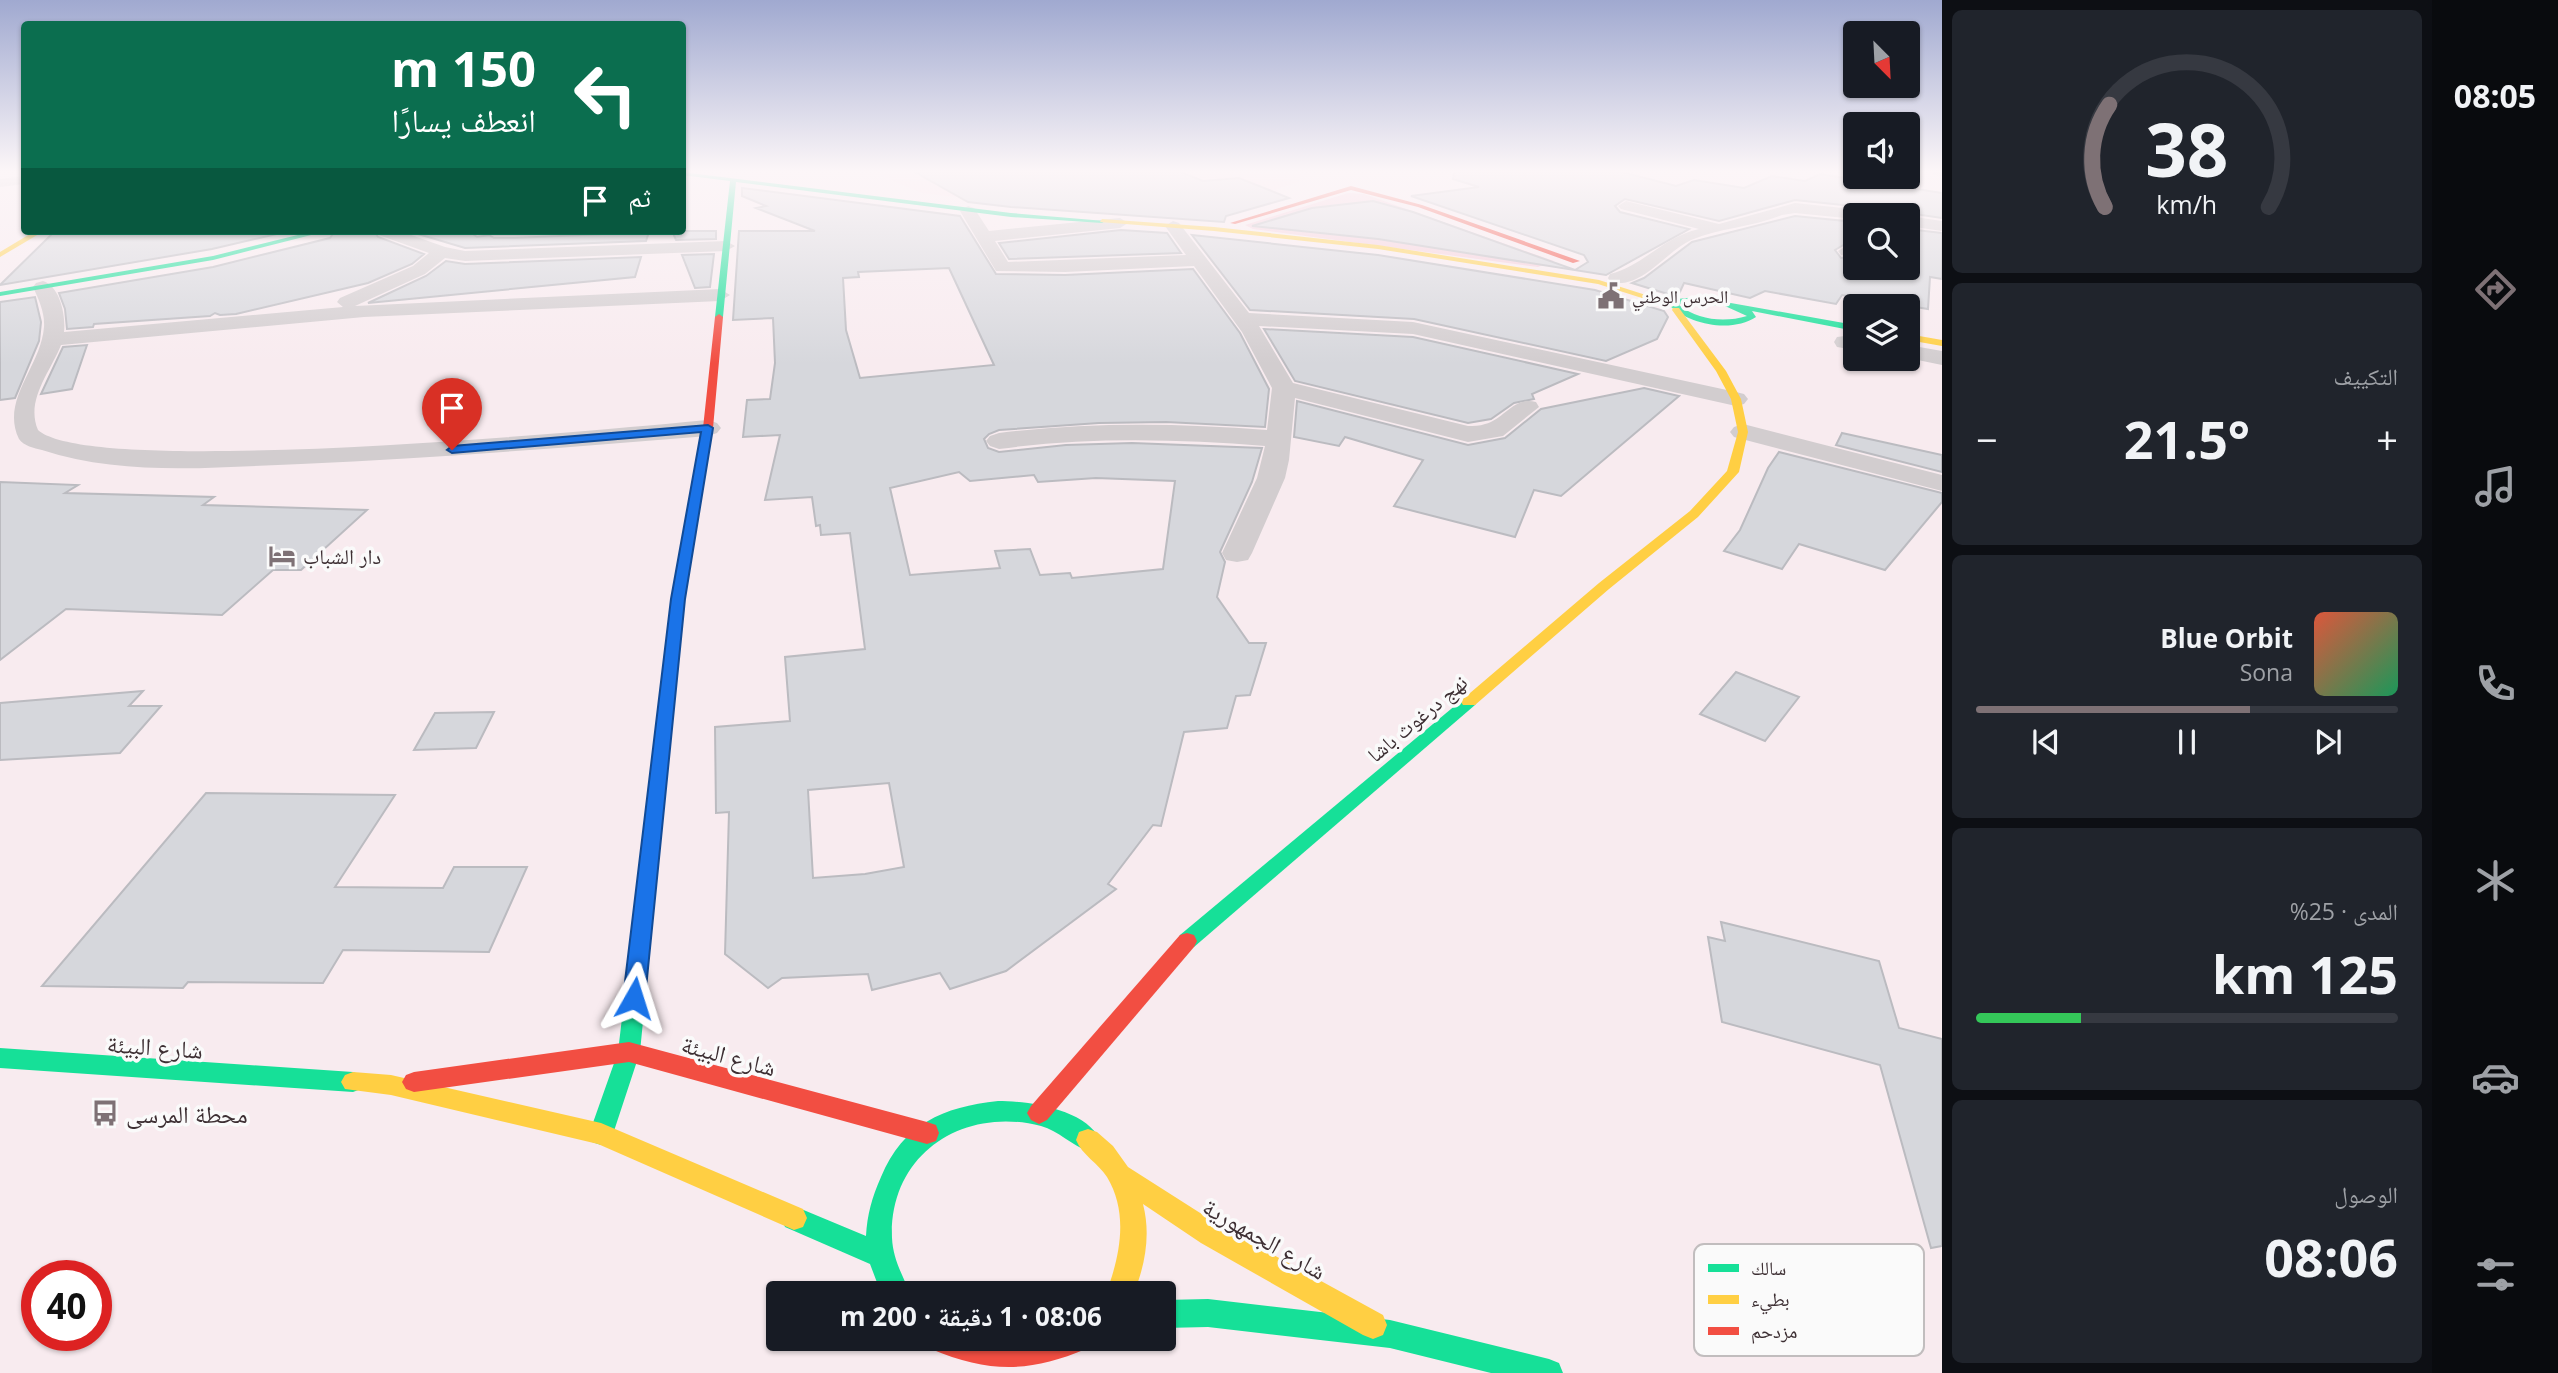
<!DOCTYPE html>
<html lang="ar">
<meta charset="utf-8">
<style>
:root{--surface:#171b24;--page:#20242c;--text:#f1f3f6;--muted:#9ea1a6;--line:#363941;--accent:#7e7175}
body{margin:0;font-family:"Open Sans","Noto Naskh Arabic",sans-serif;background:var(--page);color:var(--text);direction:rtl;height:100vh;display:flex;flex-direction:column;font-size:26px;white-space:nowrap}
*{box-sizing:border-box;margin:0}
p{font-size:23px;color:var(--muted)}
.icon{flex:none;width:38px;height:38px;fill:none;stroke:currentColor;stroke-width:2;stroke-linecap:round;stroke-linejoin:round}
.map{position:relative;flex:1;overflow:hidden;direction:ltr}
.panel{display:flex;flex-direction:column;gap:10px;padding:10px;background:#0d0f14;width:490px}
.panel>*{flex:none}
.banner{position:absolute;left:21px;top:21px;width:665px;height:214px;border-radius:7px;box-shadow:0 2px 5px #0004;direction:rtl;background:#0b6e4f;color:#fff;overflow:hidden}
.needle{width:46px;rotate:156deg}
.tools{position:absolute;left:1843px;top:21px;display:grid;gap:14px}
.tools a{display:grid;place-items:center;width:77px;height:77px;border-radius:7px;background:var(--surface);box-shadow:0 2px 5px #0004;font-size:35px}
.speed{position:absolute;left:21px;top:1260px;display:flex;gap:14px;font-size:35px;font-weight:700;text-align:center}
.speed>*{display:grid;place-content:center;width:91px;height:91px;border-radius:50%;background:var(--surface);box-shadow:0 2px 5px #0004;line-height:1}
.speed .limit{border:10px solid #d22;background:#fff;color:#111}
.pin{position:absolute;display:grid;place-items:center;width:60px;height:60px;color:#fff;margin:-72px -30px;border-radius:50% 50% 50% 0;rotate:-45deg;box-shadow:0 0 7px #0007}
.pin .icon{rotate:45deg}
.me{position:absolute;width:77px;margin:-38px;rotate:6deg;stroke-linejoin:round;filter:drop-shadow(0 0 5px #0008)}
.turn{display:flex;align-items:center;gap:24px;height:147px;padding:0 35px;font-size:32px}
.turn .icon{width:91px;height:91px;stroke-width:2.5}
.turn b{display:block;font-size:49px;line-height:60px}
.then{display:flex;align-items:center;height:66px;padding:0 35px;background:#0003;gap:14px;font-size:26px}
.big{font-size:52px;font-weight:700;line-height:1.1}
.panel .widget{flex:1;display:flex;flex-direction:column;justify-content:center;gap:10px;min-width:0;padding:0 24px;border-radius:10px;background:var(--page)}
.panel .dial{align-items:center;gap:0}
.dial svg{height:182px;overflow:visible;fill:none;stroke:var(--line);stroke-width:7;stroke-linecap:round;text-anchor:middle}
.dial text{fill:var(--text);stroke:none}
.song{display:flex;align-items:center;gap:21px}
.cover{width:84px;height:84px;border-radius:10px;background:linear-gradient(135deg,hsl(10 70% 55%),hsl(150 70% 35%))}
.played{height:7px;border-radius:4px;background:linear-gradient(90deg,var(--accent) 65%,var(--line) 65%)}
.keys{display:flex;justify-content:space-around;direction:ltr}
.heat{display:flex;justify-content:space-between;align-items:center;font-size:38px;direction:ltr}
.charge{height:10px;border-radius:5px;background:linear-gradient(90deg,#34c759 25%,var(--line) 0)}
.trip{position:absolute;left:766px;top:1281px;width:410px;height:70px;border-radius:7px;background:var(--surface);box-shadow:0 2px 5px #0004;font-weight:700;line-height:70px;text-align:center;direction:rtl}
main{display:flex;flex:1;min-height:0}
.menu{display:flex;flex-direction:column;width:126px;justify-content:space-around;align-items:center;background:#090b0e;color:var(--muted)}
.menu .icon{width:49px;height:49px}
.menu .current{color:var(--accent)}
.menu b{font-size:32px;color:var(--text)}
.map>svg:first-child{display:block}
</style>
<main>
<nav class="menu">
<b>08:05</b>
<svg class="icon current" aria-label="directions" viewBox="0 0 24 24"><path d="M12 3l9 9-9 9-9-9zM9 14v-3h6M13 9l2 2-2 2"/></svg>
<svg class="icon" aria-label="music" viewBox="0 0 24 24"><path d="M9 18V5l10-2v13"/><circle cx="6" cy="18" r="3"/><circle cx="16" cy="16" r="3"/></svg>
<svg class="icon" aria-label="phone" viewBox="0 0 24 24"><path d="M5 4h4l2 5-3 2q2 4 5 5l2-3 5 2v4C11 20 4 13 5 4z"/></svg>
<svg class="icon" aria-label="climate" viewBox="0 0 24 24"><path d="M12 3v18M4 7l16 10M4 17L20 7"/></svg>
<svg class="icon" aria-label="car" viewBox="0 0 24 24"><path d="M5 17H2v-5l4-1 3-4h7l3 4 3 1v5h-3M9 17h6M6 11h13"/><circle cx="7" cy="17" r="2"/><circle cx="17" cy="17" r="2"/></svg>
<svg class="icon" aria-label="filters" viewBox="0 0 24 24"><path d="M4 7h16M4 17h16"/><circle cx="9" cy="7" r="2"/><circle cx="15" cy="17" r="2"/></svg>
</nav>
<section class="panel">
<div class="widget dial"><svg viewBox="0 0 100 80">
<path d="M14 69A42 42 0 1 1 86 69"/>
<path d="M14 69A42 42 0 0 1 16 24" stroke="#7e7175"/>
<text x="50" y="56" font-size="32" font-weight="700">38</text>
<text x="50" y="72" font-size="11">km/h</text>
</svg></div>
<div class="widget"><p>التكييف</p>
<div class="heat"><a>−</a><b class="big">21.5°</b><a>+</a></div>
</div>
<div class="widget">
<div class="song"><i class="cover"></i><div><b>Blue Orbit</b><p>Sona</p></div></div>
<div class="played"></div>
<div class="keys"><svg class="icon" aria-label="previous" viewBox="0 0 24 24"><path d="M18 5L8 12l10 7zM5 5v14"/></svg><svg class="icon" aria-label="pause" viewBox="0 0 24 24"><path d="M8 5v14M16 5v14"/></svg><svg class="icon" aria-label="next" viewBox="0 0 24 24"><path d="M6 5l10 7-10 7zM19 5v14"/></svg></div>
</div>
<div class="widget"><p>المدى · 25%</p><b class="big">125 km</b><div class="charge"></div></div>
<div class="widget"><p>الوصول</p><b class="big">08:06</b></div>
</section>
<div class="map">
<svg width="1942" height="1373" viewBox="0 0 1942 1373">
<rect width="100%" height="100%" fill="#f8ebef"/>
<path fill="#fbe1e9" d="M 872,172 L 1298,172 L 1300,173 L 1299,182 L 1205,211 L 1160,216 L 1119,216 L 922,193 Z"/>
<path fill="#f4cdd9" d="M 1348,193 L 1364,194 L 1554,261 L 1538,267 L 1253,229 L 1245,225 Z"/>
<g fill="#d6d7dc" stroke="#bbbbc0" stroke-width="2" fill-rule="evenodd">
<path d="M 915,172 L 1181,172 L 1203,181 L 1239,178 L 1289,198 L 1226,216 L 1224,222 L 1011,207 L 968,202 Z"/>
<path d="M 1454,172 L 1622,172 L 1676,186 L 1694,180 L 1744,188 L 1772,176 L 1805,181 L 1820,174 L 1942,193 L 1942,218 L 1908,213 L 1872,215 L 1862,207 L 1795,200 L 1719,221 L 1625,199 L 1615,206 L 1620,212 L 1689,229 L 1606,275 L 1378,239 L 1252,226 L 1312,208 L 1373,201 L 1413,212 L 1575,270 L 1588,262 L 1584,255 L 1411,196 L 1479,187 L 1453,179 Z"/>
<path d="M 742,188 L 960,216 L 996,274 L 1065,275 L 1193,269 L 1240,333 L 1269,389 L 1265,427 L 1166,422 L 1099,423 L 999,430 L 989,434 L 984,439 L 988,448 L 999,452 L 1066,445 L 1132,443 L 1262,448 L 1252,482 L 1220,552 L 1225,562 L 1217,597 L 1249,643 L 1266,643 L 1250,695 L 1236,696 L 1227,728 L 1184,732 L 1161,826 L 1153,825 L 1108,884 L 1116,889 L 1006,971 L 950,989 L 940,973 L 872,990 L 868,974 L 782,978 L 768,988 L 725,954 L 729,812 L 716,813 L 715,727 L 790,721 L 785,657 L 865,649 L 850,533 L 821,535 L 820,525 L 816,526 L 812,497 L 765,500 L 780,435 L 743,437 L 747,400 L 770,399 L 775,363 L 773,318 L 733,320 L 739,231 L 815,231 L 756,208 L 766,206 L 742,196 ZM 949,268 L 994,365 L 860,378 L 846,330 L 843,278 L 859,277 L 858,272 ZM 959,472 L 970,481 L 1034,475 L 1038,482 L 1096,478 L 1175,481 L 1163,569 L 1072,578 L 1070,573 L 1040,575 L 1030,549 L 995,551 L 1000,568 L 910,575 L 890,488 ZM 889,783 L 904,867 L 865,874 L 813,878 L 808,790 Z"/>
<path d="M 1795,216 L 1855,222 L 1855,238 L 1835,250 L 1841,258 L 1855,257 L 1855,268 L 1908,268 L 1908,229 L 1942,233 L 1942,279 L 1930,277 L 1928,309 L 1842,295 L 1836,304 L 1765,291 L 1750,298 L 1684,283 L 1679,294 L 1671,295 L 1632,283 L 1644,278 L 1692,242 Z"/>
<path d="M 1121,230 L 1167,233 L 1181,253 L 1009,259 L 999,243 Z"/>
<path d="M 55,231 L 290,231 L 212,249 L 0,285 Z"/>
<path d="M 335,231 L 374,231 L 378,237 L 424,254 L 412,264 L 368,283 L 236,314 L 220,315 L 215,313 L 210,316 L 94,324 L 93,327 L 67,329 L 65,309 L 59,293 L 213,267 L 330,238 Z"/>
<path d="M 408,231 L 469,231 L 477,237 L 489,235 L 494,238 L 514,238 L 649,232 L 646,241 L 465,248 Z"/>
<path d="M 672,231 L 716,231 L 716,239 L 676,240 Z"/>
<path d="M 1192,235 L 1378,255 L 1595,290 L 1664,311 L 1668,317 L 1657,339 L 1606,361 L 1414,319 L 1250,310 Z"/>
<path d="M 714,254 L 710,287 L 695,288 L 682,255 Z"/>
<path d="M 641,257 L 635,277 L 368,303 L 426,276 L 446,261 L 465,264 Z"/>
<path d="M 35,297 L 41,322 L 39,341 L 15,398 L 0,400 L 0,302 Z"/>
<path d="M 1264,329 L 1413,337 L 1578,374 L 1532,394 L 1534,399 L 1514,403 L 1491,419 L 1468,423 L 1295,381 Z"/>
<path d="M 87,345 L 72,389 L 41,394 L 63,347 Z"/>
<path d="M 1644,388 L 1679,396 L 1561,496 L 1534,490 L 1515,537 L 1394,506 L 1423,460 L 1345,437 L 1339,446 L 1294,437 L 1297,401 L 1468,445 L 1505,438 L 1541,409 Z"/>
<path d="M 1842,433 L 1942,455 L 1942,472 L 1836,445 Z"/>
<path d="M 1779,452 L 1942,493 L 1942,502 L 1885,570 L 1799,544 L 1782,569 L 1724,551 L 1740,530 L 1768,468 Z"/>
<path d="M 0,482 L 78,485 L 65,493 L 214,497 L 203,505 L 367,510 L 301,570 L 273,570 L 222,615 L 66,609 L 0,660 Z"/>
<path d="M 1736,672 L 1799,697 L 1765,741 L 1700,714 Z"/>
<path d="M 143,691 L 129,706 L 161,706 L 120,753 L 0,760 L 0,703 Z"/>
<path d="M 494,712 L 476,748 L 414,750 L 435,713 Z"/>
<path d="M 206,793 L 395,795 L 335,887 L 443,888 L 454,867 L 527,867 L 489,952 L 343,950 L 323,983 L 188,982 L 183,988 L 42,986 Z"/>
<path d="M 1721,922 L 1879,961 L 1899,1028 L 1942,1039 L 1942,1246 L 1931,1248 L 1880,1065 L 1722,1022 L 1708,937 L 1725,941 Z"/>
</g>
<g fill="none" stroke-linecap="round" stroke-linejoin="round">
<g fill="#d2cdcf" fill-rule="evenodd">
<path d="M 1932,172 L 1942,172 L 1942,176 L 1934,175 Z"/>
<path d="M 24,176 L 24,184 L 0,187 L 0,179 Z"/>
<path d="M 1626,201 L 1719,224 L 1795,203 L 1862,210 L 1870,215 L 1855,215 L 1855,219 L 1795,213 L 1782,215 C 1753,227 1720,228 1691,240 C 1665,252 1642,290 1610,282 L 1608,278 L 1610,274 C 1643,266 1663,237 1699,229 L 1621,209 L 1618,206 Z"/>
<path d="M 968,206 L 974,208 L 989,231 L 1120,218 L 1128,223 L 1120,228 L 995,241 L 1008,262 L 1186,255 L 1165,226 L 1173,221 L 1179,223 L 1249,313 L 1413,322 L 1736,392 L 1744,394 L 1748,399 L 1744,404 L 1736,406 L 1413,334 L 1259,326 L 1293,383 L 1468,426 C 1473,426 1480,426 1485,424 C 1505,419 1513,396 1536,402 L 1539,407 L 1503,436 L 1468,442 L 1295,398 L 1289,460 L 1285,478 L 1252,553 L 1248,560 L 1237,562 L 1226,560 L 1222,553 L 1257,478 L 1265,446 C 1176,439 1088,437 999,449 L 990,446 L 986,441 L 990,436 L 999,433 C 1088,422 1177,423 1267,430 L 1272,388 L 1242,332 L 1194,266 L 1065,272 L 996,271 L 960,211 Z"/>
<path d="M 1908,216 L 1942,221 L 1942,231 L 1908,226 Z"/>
<path d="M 377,231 L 400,231 L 445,247 L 465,251 L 726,241 L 735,246 L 726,251 L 465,261 L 445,258 L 425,274 L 355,306 L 720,289 L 730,295 L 720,301 L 364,317 L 61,345 C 51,371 25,400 38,430 C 92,479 610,429 708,420 L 717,423 L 721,428 L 717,433 L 708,436 C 572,447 437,458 301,464 C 215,467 125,477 42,450 C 34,448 24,446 19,439 C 0,400 41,367 44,327 C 45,313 39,300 33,287 L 36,283 L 43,281 C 60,286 66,316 64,332 L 343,307 L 337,302 L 340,298 L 413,266 L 429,253 L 379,235 Z"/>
<path d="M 1855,241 L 1855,254 L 1841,255 L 1838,251 Z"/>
<path d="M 1845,336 L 1855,338 L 1855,350 L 1837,347 L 1834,342 L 1837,337 Z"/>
<path d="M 1908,345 L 1942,351 L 1942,365 L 1908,358 Z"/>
<path d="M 1743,424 L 1942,475 L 1942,491 L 1734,437 L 1730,432 L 1734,427 Z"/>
</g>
<g fill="#16e098" fill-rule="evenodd">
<path d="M 682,172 L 1011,213 L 1105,221 L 1102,223 L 1011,217 L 736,182 L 723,317 L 719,320 L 715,317 L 730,181 L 682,175 Z"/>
<path d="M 314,231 L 327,231 L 213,260 L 0,296 L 0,292 L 213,256 Z"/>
<path d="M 1697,297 L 1855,325 L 1855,331 L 1752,311 L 1756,317 C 1732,333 1689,325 1669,305 L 1677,299 ZM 1682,303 L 1725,306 L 1747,316 C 1724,323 1698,320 1679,305 Z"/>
<path d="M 673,639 L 680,643 L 640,1052 L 613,1134 L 610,1142 L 601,1145 L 592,1142 L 589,1134 L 618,1052 L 666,643 Z"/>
<path d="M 1469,697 L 1477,702 L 1475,705 L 1194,947 L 1187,949 L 1180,947 L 1177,941 L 1180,935 L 1463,699 Z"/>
<path d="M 0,1048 L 353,1072 L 361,1075 L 365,1082 L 361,1089 L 353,1092 L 0,1068 Z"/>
<path d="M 998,1101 C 1028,1101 1086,1109 1100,1140 L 1097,1148 L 1088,1151 C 1071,1145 1059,1131 1041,1126 C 963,1106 889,1154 892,1238 C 893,1259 902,1274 910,1293 L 881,1293 L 870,1264 L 785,1227 L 781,1218 L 785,1209 L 794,1206 L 866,1236 C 867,1215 872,1197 881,1177 C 903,1124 943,1107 998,1101 Z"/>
<path d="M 1208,1299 L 1390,1320 L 1549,1359 L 1559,1363 L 1563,1373 L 1491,1373 L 1390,1348 L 1208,1327 L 1164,1328 L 1164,1300 Z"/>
</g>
<g fill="#ffcf43" fill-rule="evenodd">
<path d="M 1102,219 L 1214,227 L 1378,245 L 1599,280 L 1677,305 L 1670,307 L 1598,284 L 1378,249 L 1214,231 L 1100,222 Z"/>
<path d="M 35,231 L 44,231 L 0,257 L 0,252 Z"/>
<path d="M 1673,308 L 1679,308 L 1726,371 L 1741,399 L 1748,432 L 1739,472 L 1698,517 L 1609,589 L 1475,705 L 1463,705 L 1461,702 L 1463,699 L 1599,583 L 1690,511 L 1727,471 L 1738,432 L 1731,399 L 1716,371 L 1672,310 Z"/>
<path d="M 1908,334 L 1942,340 L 1942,346 L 1908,340 Z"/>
<path d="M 353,1072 L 391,1075 L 601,1123 L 803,1209 L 807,1218 L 803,1227 L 794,1230 L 598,1144 L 391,1095 L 345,1089 L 341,1082 L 345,1075 Z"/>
<path d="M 1088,1129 L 1097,1132 L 1113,1146 L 1128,1167 L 1219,1225 L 1383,1315 L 1387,1325 L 1383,1335 L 1373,1339 L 1363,1335 L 1201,1243 L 1143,1204 C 1151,1235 1145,1265 1134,1293 L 1106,1293 C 1120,1257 1129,1213 1107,1177 C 1098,1163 1082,1155 1076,1140 L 1079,1132 Z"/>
</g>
<g fill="#f24e42" fill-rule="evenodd">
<path d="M 1351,186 L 1422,205 L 1580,261 L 1573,263 L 1418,207 L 1351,190 L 1235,224 L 1230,223 Z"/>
<path d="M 719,314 L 723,317 L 713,428 L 685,599 L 680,643 L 673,647 L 666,643 L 671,599 L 703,428 L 715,317 Z"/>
<path d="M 1187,933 L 1194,935 L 1197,941 L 1194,947 L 1047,1120 L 1039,1124 L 1031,1120 L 1027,1113 L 1031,1106 L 1180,935 Z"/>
<path d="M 629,1042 L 927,1122 L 936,1125 L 939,1133 L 936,1141 L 927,1144 L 629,1062 L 414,1092 L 406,1089 L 402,1082 L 406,1075 L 414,1072 Z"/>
<path d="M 927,1339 L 986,1339 L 1009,1342 L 1090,1339 L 1086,1349 C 1029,1373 989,1373 931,1349 Z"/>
</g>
</g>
<linearGradient id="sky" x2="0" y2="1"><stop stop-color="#a0a9d0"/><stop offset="0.47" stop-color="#fcf6f8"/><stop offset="1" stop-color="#fcf6f8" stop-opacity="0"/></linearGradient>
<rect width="1942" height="364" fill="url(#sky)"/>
<path fill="#1a73e8" stroke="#114b97" stroke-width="2" d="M 708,425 L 713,428 L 685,599 L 645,998 L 642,1004 L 634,1007 L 627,1004 L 623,998 L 671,599 L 701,432 L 452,453 L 447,450 L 452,446 Z"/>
<defs>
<g id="civic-bare" transform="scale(2.1)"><path d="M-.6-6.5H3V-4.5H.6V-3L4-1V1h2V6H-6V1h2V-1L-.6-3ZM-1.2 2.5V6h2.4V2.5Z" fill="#7e7175" stroke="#fafafa" stroke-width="2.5" paint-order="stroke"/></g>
<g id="hotel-bare" transform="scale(2.1)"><path d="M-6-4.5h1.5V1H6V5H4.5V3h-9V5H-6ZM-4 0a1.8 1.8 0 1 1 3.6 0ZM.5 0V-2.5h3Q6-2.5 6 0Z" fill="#7e7175" stroke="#fafafa" stroke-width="2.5" paint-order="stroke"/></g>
<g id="bus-bare" transform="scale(2.1)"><path d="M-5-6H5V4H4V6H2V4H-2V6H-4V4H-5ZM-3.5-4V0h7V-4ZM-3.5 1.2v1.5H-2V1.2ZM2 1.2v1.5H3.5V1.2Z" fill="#7e7175" stroke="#fafafa" stroke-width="2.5" paint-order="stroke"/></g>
</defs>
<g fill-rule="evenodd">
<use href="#civic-bare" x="1611" y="296"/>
<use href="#hotel-bare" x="282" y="556"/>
<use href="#bus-bare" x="105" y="1113"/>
</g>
<g text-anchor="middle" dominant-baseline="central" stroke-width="7" stroke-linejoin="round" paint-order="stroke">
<g font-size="18" fill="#3d2f33" stroke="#fafafa" text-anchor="start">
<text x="1632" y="296">الحرس الوطني</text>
</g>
<g font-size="21" fill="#3d2f33" stroke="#fafafa" text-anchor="start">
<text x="303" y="556">دار الشباب</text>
</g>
<g font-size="21" fill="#3d2f33" stroke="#fafafa">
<text transform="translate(1417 718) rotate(-40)">نهج درغوث باشا</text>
</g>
<g font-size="24" fill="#3d2f33" stroke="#fafafa">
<text transform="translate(155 1046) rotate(4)">شارع البيئة</text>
<text transform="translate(729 1055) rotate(15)">شارع البيئة</text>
<text transform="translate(1265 1238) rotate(30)">شارع الجمهورية</text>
</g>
<g font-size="24" fill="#3d2f33" stroke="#fafafa" text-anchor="start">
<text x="126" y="1113">محطة المرسى</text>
</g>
</g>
<rect x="1694" y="1244" width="230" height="112" rx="10" fill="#fafafa" stroke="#c1bdbe" stroke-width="2"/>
<rect x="1708" y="1264" width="31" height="8" fill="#16e098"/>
<rect x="1708" y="1295" width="31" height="9" fill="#ffcf43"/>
<rect x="1708" y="1327" width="31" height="8" fill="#f24e42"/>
<g font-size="19" fill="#3d2f33">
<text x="1751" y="1275">سالك</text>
<text x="1751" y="1306">بطيء</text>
<text x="1751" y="1338">مزدحم</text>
</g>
</svg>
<div class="tools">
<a><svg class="needle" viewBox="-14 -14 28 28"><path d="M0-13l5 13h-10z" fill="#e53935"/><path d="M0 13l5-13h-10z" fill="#9ea1a6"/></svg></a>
<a><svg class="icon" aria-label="sound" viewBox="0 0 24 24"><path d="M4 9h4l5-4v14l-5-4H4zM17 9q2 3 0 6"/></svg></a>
<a><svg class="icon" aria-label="search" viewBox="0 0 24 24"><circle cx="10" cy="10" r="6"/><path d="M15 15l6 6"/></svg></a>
<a><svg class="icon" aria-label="layers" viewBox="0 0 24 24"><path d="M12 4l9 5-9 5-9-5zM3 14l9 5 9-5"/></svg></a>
</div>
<div class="speed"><div class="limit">40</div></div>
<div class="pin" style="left:452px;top:450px;background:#d93025"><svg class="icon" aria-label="arrive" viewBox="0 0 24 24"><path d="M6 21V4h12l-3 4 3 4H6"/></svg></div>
<svg class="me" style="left:634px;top:998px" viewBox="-20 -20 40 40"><path d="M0-17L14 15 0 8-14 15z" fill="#1a73e8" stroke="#fff" stroke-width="4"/></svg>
<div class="trip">08:06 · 1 دقيقة · 200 m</div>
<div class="banner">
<div class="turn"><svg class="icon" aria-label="left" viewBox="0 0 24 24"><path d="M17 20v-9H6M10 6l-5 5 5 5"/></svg><div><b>150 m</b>انعطف يسارًا</div></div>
<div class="then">ثم<svg class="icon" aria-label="arrive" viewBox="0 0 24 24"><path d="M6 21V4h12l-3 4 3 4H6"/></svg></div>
</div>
</div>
</main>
